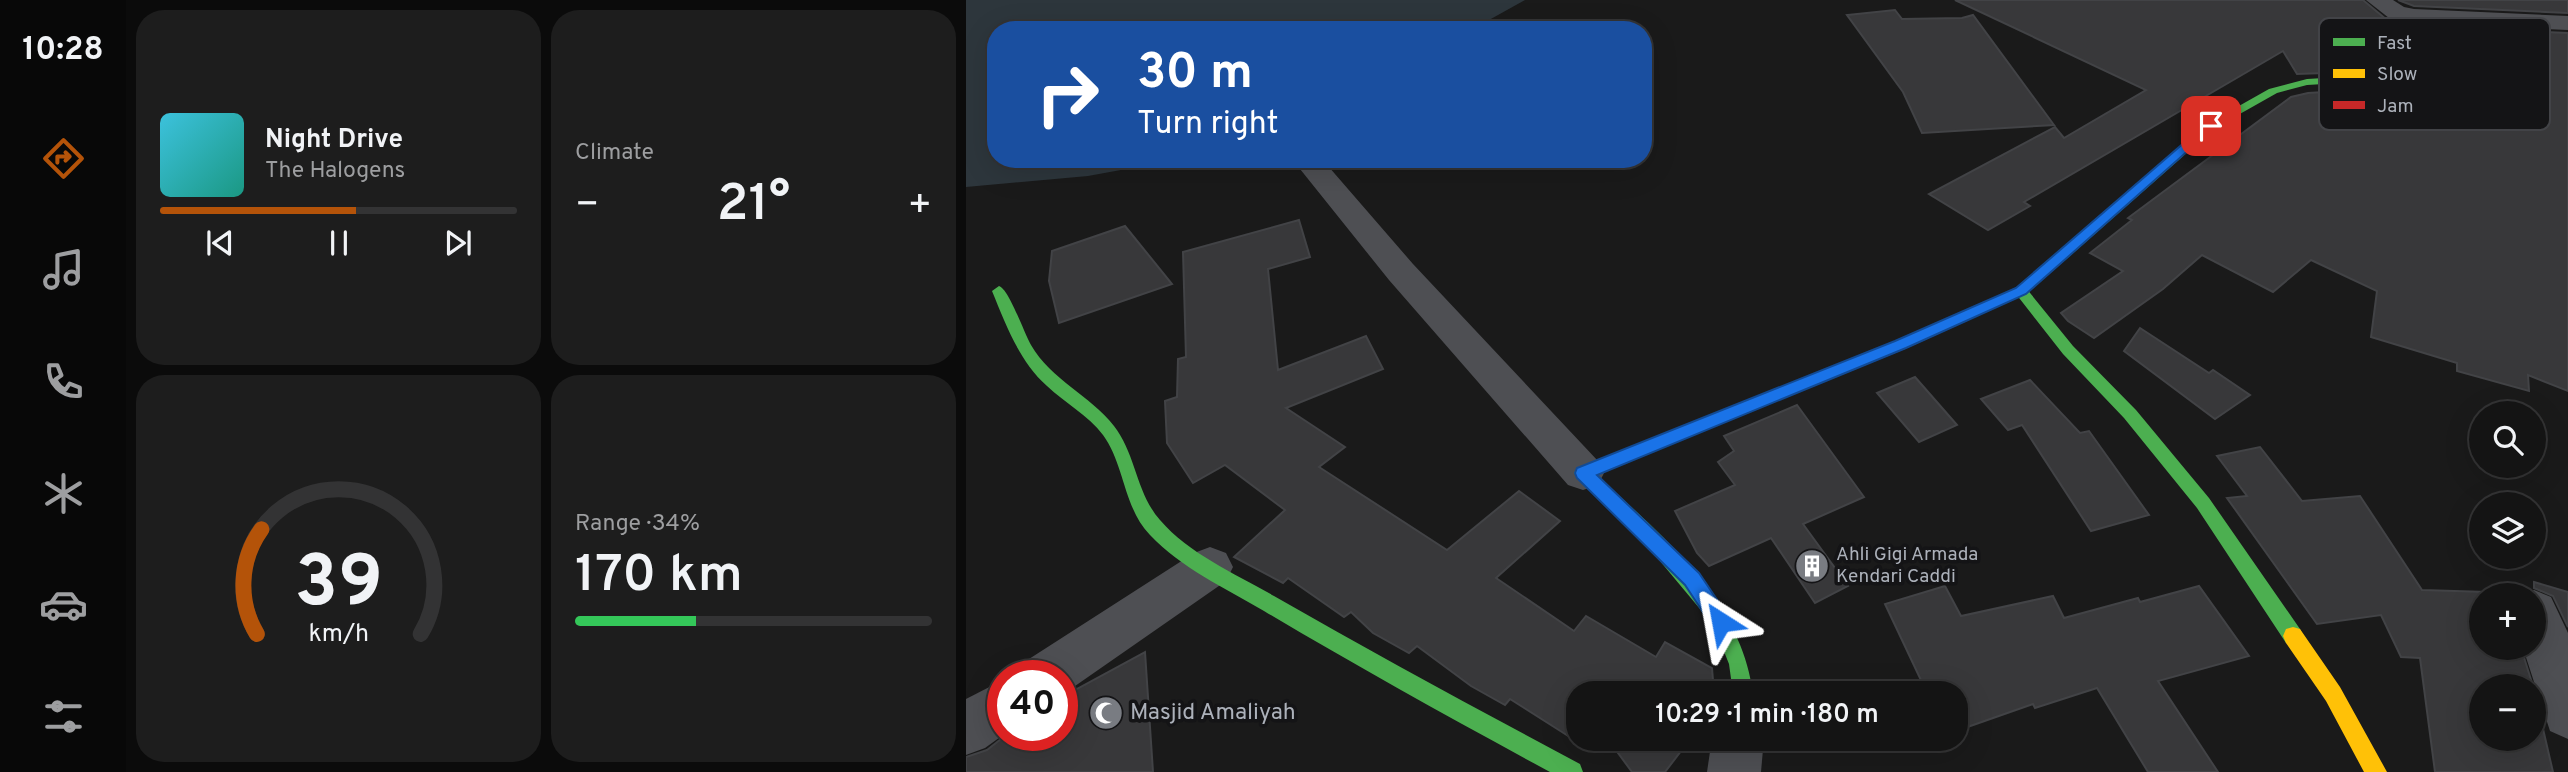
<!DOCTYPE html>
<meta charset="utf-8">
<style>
:root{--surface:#141414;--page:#1d1d1d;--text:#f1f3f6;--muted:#9d9ea0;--line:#333334;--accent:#b45309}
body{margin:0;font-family:Overpass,sans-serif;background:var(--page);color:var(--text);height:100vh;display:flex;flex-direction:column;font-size:26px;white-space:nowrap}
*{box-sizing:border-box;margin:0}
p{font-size:23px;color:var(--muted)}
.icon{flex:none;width:38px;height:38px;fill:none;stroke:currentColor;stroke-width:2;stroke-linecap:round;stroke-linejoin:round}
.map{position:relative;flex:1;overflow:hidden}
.side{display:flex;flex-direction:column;gap:10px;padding:10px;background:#0b0b0b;width:840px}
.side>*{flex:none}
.top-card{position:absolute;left:21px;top:21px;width:665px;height:147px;border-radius:28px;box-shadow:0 7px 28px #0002,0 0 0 2px var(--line);background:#1a4fa0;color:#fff;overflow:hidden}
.buttons{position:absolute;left:1503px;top:401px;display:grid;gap:14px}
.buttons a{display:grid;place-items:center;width:77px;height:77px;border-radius:50%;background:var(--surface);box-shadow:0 7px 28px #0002,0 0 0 2px var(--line);font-size:35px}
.speed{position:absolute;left:21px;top:660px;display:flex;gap:14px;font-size:35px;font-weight:700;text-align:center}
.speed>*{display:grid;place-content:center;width:91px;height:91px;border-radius:50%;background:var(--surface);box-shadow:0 7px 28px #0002,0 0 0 2px var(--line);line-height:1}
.speed .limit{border:10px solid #d22;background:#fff;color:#111}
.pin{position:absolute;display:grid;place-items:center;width:60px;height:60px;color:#fff;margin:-30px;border-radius:14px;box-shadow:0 4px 10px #0006}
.me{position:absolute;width:77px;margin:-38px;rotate:326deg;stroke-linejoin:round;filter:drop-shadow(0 0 5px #0008)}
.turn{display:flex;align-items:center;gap:24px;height:147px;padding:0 35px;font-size:32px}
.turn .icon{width:91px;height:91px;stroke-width:2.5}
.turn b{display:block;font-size:49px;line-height:60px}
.big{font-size:52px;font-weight:600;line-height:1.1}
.side .widget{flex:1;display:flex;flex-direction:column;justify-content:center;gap:10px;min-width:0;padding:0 24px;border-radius:28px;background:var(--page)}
.side .dial{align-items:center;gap:0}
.dial svg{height:182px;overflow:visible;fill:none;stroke:var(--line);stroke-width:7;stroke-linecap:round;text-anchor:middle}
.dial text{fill:var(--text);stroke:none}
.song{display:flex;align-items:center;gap:21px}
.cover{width:84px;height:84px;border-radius:10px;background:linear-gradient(135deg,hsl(190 70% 55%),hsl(170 70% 35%))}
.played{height:7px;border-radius:4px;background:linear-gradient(90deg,var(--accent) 55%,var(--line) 55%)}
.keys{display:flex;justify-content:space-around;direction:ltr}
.heat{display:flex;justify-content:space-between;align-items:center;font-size:38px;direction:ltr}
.charge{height:10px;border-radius:5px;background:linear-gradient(90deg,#34c759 34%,var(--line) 0)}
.side .tiles{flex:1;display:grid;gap:10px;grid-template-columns:repeat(2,1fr)}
.trip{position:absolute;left:600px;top:681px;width:402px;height:70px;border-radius:28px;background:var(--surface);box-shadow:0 7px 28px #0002,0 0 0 2px var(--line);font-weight:600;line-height:70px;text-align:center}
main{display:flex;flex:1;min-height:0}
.tab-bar{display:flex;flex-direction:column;width:126px;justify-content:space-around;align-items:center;background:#080808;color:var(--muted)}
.tab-bar .icon{width:49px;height:49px}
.tab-bar .on{color:var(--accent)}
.tab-bar b{font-size:32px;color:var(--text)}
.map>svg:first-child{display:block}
</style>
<main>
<nav class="tab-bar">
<b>10:28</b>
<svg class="icon on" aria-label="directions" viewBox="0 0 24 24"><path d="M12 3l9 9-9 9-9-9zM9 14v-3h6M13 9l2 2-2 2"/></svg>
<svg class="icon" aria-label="music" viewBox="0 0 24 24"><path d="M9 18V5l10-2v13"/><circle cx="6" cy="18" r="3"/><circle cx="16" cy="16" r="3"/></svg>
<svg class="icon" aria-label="phone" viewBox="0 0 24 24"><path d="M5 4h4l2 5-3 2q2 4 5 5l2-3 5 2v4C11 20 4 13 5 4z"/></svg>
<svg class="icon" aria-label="climate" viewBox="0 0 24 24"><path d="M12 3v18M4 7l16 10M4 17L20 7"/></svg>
<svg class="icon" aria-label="car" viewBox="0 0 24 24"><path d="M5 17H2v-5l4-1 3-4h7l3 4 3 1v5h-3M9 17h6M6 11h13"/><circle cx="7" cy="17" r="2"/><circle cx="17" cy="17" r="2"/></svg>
<svg class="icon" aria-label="filters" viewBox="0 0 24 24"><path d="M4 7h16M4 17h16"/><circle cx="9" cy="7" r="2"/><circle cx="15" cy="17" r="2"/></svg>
</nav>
<section class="side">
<div class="tiles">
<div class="widget">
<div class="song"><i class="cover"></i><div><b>Night Drive</b><p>The Halogens</p></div></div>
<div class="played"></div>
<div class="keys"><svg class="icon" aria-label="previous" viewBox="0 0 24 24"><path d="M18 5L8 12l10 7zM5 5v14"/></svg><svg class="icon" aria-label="pause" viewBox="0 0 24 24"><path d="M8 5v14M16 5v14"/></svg><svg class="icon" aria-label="next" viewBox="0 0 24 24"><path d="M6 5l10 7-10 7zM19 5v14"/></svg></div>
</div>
<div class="widget"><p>Climate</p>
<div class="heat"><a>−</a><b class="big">21°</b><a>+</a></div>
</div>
<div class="widget dial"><svg viewBox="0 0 100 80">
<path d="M14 69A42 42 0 1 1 86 69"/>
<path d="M14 69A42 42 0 0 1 16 23" stroke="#b45309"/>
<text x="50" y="56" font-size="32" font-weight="700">39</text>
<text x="50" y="72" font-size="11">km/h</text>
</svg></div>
<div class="widget"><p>Range · 34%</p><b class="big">170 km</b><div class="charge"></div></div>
</div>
</section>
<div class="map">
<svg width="1602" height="772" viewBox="0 0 1602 772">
<rect width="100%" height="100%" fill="#1a1a1a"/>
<path fill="#2d363c" d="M 0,0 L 559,0 L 505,30 L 30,30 L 30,159 L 215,159 L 122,176 L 0,187 Z"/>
<g fill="#38383a" stroke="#424346" stroke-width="2">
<path d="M 989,0 L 1397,0 L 1421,20 L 1447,26 L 1602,33 L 1602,391 L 1562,375 L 1563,391 L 1491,371 L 1491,363 L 1405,337 L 1411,291 L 1345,260 L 1307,292 L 1236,255 L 1197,289 L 1128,338 L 1102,321 L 1095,313 L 1157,271 L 1124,253 L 1166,220 L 1162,218 L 1166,215 L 1325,97 L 1342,93 L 1391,90 L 1498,91 L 1568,85 L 1575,77 L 1569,70 L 1559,66 L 1331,74 L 1317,51 L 1058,202 L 1064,206 L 1022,230 L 963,194 L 1089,127 L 1098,138 L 1180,90 Z"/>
<path d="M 1432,0 L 1602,0 L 1602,13 L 1448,6 Z"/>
<path d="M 929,10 L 936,19 L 996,18 L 1007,15 L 1088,125 L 956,133 L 937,92 L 881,15 Z"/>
<path d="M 333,220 L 344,257 L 302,269 L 312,370 L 400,336 L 417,369 L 320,408 L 379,447 L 353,467 L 481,550 L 553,491 L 594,521 L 530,578 L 608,631 L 620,616 L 690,657 L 699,642 L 746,668 L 748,693 L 612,693 L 612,738 L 624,738 L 618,746 L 544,699 L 539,705 L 505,686 L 451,646 L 443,653 L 407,633 L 385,612 L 378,617 L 322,578 L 317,583 L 268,557 L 319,510 L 259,465 L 227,483 L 201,443 L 199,401 L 211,397 L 212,359 L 220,357 L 217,252 Z"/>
<path d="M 159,226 L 206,284 L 93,323 L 83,281 L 86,251 Z"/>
<path d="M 1174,328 L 1243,373 L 1247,370 L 1284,395 L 1249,419 L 1158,351 Z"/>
<path d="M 949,377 L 991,425 L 953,442 L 911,393 Z"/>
<path d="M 1064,380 L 1114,433 L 1123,431 L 1183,515 L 1125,531 L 1056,425 L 1042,430 L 1015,399 Z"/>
<path d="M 831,405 L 898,497 L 837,524 L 882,586 L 849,603 L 805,538 L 743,566 L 731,553 L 709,511 L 769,485 L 752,462 L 768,451 L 758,436 Z"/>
<path d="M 1294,447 L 1336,501 L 1394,496 L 1456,590 L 1554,593 L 1516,595 L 1516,648 L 1555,648 L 1567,686 L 1516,686 L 1516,738 L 1568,738 L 1568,690 L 1587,772 L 1469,772 L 1454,658 L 1435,657 L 1415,615 L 1351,624 L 1261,498 L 1281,496 L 1251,456 Z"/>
<path d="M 1568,582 L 1602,592 L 1602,627 L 1587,596 L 1568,588 Z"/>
<path d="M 979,586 L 995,616 L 1087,596 L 1098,618 L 1172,598 L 1174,602 L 1233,586 L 1283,656 L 1192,681 L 1252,772 L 1182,772 L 1131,688 L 1069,708 L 1067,704 L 990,731 L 990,693 L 961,693 L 919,604 Z"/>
<path d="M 179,652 L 187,772 L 0,772 L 0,757 L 21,750 L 40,735 L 96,735 L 96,697 Z"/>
<path d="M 641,738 L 725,738 L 699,772 L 666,772 Z"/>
</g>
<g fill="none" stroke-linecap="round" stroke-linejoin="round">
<g fill="#4e4f53" fill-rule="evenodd">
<path d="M 1400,0 L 1427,0 L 1438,7 L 1448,9 L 1602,16 L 1602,30 L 1448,23 L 1423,18 Z"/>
<path d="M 326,159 L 356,159 L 447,264 L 632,461 L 638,473 L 632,485 L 617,490 L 602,485 L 423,280 Z"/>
<path d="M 244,547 L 260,553 L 267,567 L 260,581 L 99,693 L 96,694 L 96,676 L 56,676 L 63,659 L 228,553 Z"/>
<path d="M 1568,590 L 1585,597 L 1602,633 L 1602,739 L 1584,731 L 1557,648 L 1568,648 L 1568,595 L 1556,595 Z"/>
<path d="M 37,680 L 37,735 L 19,748 L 0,755 L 0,699 Z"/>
<path d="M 746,738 L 798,738 L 795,772 L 741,772 Z"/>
</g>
<g fill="#4caf50" fill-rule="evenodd">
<path d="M 1559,74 L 1563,75 L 1563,79 L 1498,83 L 1391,82 L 1341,85 L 1311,93 L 1249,128 L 1097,262 L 1087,262 L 1085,259 L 1241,124 L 1303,89 L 1341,79 L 1391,76 L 1498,77 Z"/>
<path d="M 33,286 C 43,289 58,333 65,345 C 85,380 124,395 148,426 C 170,454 170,493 194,520 C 223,554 270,574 308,596 C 409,654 511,709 614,764 L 617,772 L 584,772 C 488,720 392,667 298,611 C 259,588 215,568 184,535 C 157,507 159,465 137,435 C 122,415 99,403 81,386 C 53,361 40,325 26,291 Z"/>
<path d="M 1055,286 L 1060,288 L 1107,346 L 1170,410 L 1243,498 L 1334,629 L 1337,636 L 1334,643 L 1327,645 L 1320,643 L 1231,508 L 1158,418 L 1097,354 L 1050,294 L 1048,291 Z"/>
<path d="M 783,400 L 789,402 L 791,406 L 789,410 L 630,475 C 696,535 775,600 787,693 L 767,693 L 763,664 L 753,639 L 734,609 L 684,549 L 608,473 L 611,468 Z"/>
</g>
<path fill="#ffc107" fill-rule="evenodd" d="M 1327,627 L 1334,629 L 1374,687 L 1421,772 L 1398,772 L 1360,701 L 1320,643 L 1317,636 L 1320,629 Z"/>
<path fill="#c62828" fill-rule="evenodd" d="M 1092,255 L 1097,256 L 1099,259 L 1097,262 L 1060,294 L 939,349 L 789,410 L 777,410 L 775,406 L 777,402 L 929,341 L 1050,288 L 1087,256 Z"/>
</g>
<path fill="#1a73e8" stroke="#114b97" stroke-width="2" d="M 1241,123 L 1250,126 L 1060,294 L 940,348 L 631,475 L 733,573 L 762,616 L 765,622 L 762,629 L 755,632 L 748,629 L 719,585 L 611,478 L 609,473 L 611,468 L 929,341 L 1050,288 Z"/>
<defs>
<g id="building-disc" transform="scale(1.75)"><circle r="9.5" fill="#797c82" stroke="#141416"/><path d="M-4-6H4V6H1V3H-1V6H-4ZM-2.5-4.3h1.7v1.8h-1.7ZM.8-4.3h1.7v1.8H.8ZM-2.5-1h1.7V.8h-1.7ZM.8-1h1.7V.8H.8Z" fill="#fff"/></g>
<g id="mosque-disc" transform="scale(1.75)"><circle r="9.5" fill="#797c82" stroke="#141416"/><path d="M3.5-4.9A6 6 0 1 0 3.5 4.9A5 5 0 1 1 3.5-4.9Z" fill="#fff"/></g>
</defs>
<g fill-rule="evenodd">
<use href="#building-disc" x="846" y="566"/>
<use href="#mosque-disc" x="140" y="713"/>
</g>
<g text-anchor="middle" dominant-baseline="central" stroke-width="7" stroke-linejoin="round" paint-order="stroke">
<g font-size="19" fill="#acb1ba" stroke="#141416" text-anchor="start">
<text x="870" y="555">Ahli Gigi Armada<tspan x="870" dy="22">Kendari Caddi</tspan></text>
</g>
<g font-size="23" fill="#acb1ba" stroke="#141416" text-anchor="start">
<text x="164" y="713">Masjid Amaliyah</text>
</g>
</g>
<rect x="1353" y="18" width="231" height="112" rx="10" fill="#141416" stroke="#424347" stroke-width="2"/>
<rect x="1367" y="38" width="32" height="8" fill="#4caf50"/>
<rect x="1367" y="69" width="32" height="9" fill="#ffc107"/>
<rect x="1367" y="101" width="32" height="8" fill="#c62828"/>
<g font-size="19" fill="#acb1ba">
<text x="1411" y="49">Fast</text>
<text x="1411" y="80">Slow</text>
<text x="1411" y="112">Jam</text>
</g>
</svg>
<div class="buttons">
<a><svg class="icon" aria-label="search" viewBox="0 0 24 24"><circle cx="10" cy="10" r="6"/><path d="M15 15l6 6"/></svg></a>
<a><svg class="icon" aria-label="layers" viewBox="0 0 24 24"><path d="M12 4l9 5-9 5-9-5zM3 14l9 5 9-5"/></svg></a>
<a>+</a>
<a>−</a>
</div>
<div class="speed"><div class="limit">40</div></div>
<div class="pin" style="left:1245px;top:126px;background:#d93025"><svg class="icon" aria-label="arrive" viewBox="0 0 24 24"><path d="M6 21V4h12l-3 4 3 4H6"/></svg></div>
<svg class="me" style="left:755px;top:622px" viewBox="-20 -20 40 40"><path d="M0-17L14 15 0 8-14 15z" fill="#1a73e8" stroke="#fff" stroke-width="4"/></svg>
<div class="trip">10:29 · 1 min · 180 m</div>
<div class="top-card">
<div class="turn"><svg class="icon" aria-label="right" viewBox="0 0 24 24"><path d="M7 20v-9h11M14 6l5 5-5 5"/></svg><div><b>30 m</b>Turn right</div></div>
</div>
</div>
</main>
